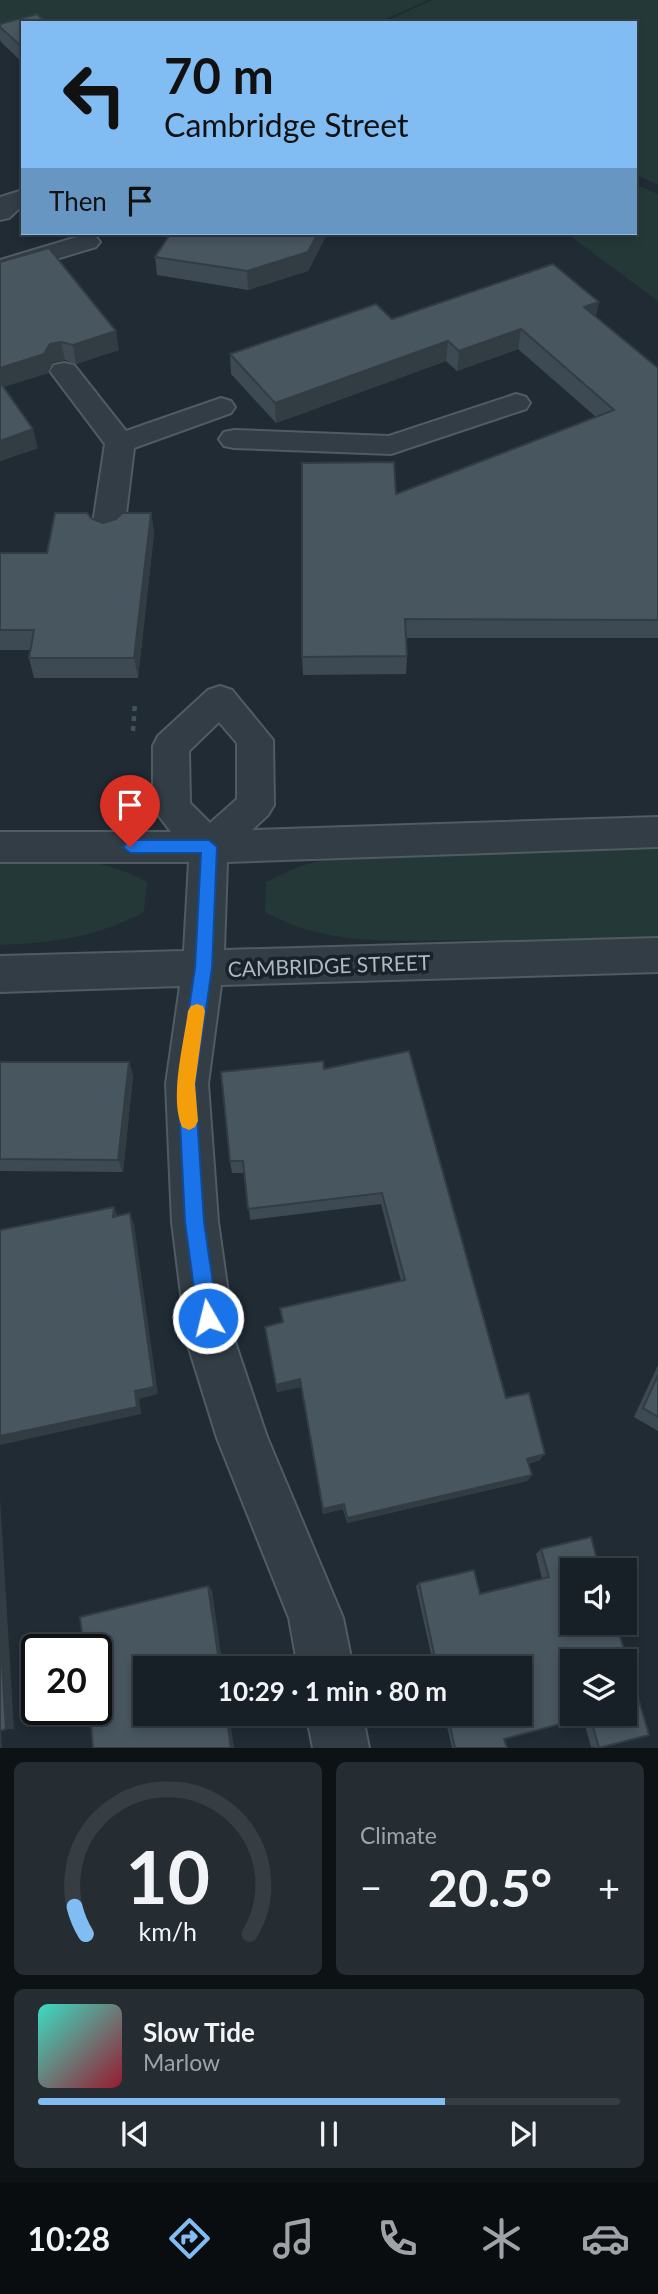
<!DOCTYPE html>
<meta charset="utf-8">
<style>
:root{--surface:#182027;--page:#252d33;--text:#f1f3f6;--muted:#9fa3a7;--line:#363e44;--accent:#81bcf3}
body{margin:0;font-family:Lato,sans-serif;background:var(--page);color:var(--text);height:100vh;display:flex;flex-direction:column;font-size:26px;white-space:nowrap}
*{box-sizing:border-box;margin:0}
p{font-size:23px;color:var(--muted)}
.icon{flex:none;width:38px;height:38px;fill:none;stroke:currentColor;stroke-width:2;stroke-linecap:round;stroke-linejoin:round}
.map{position:relative;height:1748px;overflow:hidden}
.details{display:flex;flex-direction:column;gap:14px;padding:14px;background:#0d1215;flex:1}
.details>*{flex:none}
.top-card{position:absolute;left:21px;top:21px;width:616px;height:214px;border-radius:0px;box-shadow:0 4px 10px #0003,0 0 0 2px var(--line);background:#81bcf3;color:#111;overflow:hidden}
.controls{position:absolute;left:560px;top:1558px;display:grid;gap:14px}
.controls a{display:grid;place-items:center;width:77px;height:77px;border-radius:0px;background:var(--surface);box-shadow:0 4px 10px #0003,0 0 0 2px var(--line);font-size:35px}
.speed{position:absolute;left:21px;top:1634px;display:flex;gap:14px;font-size:35px;font-weight:700;text-align:center}
.speed>*{display:grid;place-content:center;width:91px;height:91px;border-radius:50%;background:var(--surface);box-shadow:0 4px 10px #0003,0 0 0 2px var(--line);line-height:1}
.speed .limit{border:4px solid #111;border-radius:10px;background:#fff;color:#111}
.pin{position:absolute;display:grid;place-items:center;width:60px;height:60px;color:#fff;margin:-72px -30px;border-radius:50% 50% 50% 0;rotate:-45deg;box-shadow:0 0 7px #0007}
.pin .icon{rotate:45deg}
.me{position:absolute;width:77px;margin:-38px;rotate:352deg;stroke-linejoin:round;filter:drop-shadow(0 0 5px #0008)}
.turn{display:flex;align-items:center;gap:24px;height:147px;padding:0 28px;font-size:32px}
.turn .icon{width:91px;height:91px;stroke-width:2.5}
.turn b{display:block;font-size:49px;line-height:60px}
.then{display:flex;align-items:center;height:66px;padding:0 28px;background:#0003;gap:14px;font-size:26px}
.big{font-size:52px;font-weight:700;line-height:1.1}
.details .tile{flex:1;display:flex;flex-direction:column;justify-content:center;gap:10px;min-width:0;padding:0 24px;border-radius:10px;background:var(--page)}
.details .dial{align-items:center;gap:0}
.dial svg{height:182px;overflow:visible;fill:none;stroke:var(--line);stroke-width:7;stroke-linecap:round;text-anchor:middle}
.dial text{fill:var(--text);stroke:none}
.song{display:flex;align-items:center;gap:21px}
.cover{width:84px;height:84px;border-radius:10px;background:linear-gradient(135deg,hsl(170 70% 55%),hsl(350 70% 35%))}
.played{height:7px;border-radius:4px;background:linear-gradient(90deg,var(--accent) 70%,var(--line) 70%)}
.keys{display:flex;justify-content:space-around;direction:ltr}
.heat{display:flex;justify-content:space-between;align-items:center;font-size:38px;direction:ltr}
.details .tiles{flex:1;display:grid;gap:14px;grid-template-columns:1fr 1fr}
.tile:last-child{grid-column:span 2}
.trip{position:absolute;left:133px;top:1656px;width:399px;height:70px;border-radius:0px;background:var(--surface);box-shadow:0 4px 10px #0003,0 0 0 2px var(--line);font-weight:700;line-height:70px;text-align:center}
.dock{display:flex;height:112px;justify-content:space-around;align-items:center;background:#0a0d10;color:var(--muted)}
.dock .icon{width:49px;height:49px}
.dock .current{color:var(--accent)}
.dock b{font-size:32px;color:var(--text)}
.map>svg:first-child{display:block}
</style>
<div class="map">
<svg width="658" height="1748" viewBox="0 0 658 1748">
<rect width="100%" height="100%" fill="#202b34"/>
<g fill="#243937">
<path d="M 0,0 L 428,0 L 377,23 L 23,23 L 23,35 L 0,41 Z"/>
<path d="M 432,0 L 658,0 L 658,185 L 635,174 L 635,23 L 382,23 Z"/>
<path d="M 635,184 L 658,194 L 658,301 L 566,233 L 635,233 Z"/>
<path d="M 658,849 L 658,937 C 595,940 533,940 470,940 C 398,940 330,948 265,912 L 266,882 L 300,866 L 343,855 Z"/>
<path d="M 0,855 C 54,858 98,855 147,882 L 144,912 C 97,937 53,943 0,945 Z"/>
</g>
<g fill="none" stroke-linecap="round" stroke-linejoin="round">
<g stroke="#505b63" stroke-width="4">
<g id="minor">
<path d="M 23,190 L 23,205 L 9,218 L 0,220 L 0,197 Z"/>
<path d="M 87,234 L 96,237 L 100,242 L 96,247 L 0,276 L 0,260 Z"/>
<path d="M 64,363 L 74,365 L 126,431 L 221,398 L 231,401 L 235,407 L 231,413 L 134,448 L 124,530 L 119,537 L 108,541 L 97,537 L 92,530 L 105,444 L 50,371 L 54,365 Z"/>
<path d="M 516,394 L 526,397 L 530,403 L 526,409 L 391,454 L 234,448 L 224,446 L 219,439 L 224,432 L 234,430 L 389,436 Z"/>
<path d="M 220,686 L 232,690 L 273,740 L 274,805 L 268,815 L 252,830 L 658,817 L 658,847 L 227,862 L 224,950 L 658,938 L 658,972 L 221,985 L 208,1084 L 218,1222 L 235,1342 L 267,1437 L 343,1618 L 353,1668 L 298,1668 L 289,1618 L 217,1438 L 187,1342 L 172,1222 L 166,1084 L 180,986 L 0,992 L 0,956 L 184,951 L 189,862 L 0,862 L 0,832 L 171,832 L 153,808 L 153,746 L 158,736 L 208,690 ZM 219,722 L 237,743 L 237,799 L 210,823 L 190,803 L 189,751 Z"/>
<path d="M 306,1713 L 362,1713 L 369,1748 L 313,1748 Z"/>
</g>
</g>
<g stroke="#415454" stroke-width="4.5" stroke-dasharray="5 5" stroke-linecap="butt">
<path d="M 133,731 L 135,702"/>
<path d="M 101,808 L 112,797 L 131,787"/>
</g>
<use href="#minor" fill="#333d45" fill-rule="evenodd"/>
</g>
<g fill="#3e4a53">
<path d="M 23,23 L 23,63 L 1,42 L 0,39 L 0,24 Z"/>
<path d="M 171,233 L 326,233 L 326,236 L 308,271 L 248,290 L 157,275 L 155,257 Z"/>
<path d="M 0,262 L 119,350 L 76,364 L 65,360 L 53,362 L 48,373 L 3,387 L 38,448 L 0,461 Z"/>
<path d="M 596,316 L 658,368 L 658,638 L 406,638 L 407,656 L 406,674 L 303,675 L 302,657 L 396,494 L 596,417 L 518,349 L 457,371 L 446,361 L 276,423 L 231,374 L 230,354 L 392,319 Z"/>
<path d="M 151,513 L 154,533 L 138,678 L 34,678 L 29,658 L 30,650 L 0,650 L 0,553 L 47,553 L 92,519 L 103,523 Z"/>
<path d="M 0,1062 L 129,1062 L 133,1076 L 123,1172 L 0,1171 Z"/>
<path d="M 324,1069 L 540,1460 L 528,1464 L 532,1475 L 527,1481 L 347,1523 L 343,1509 L 323,1514 L 301,1387 L 277,1392 L 265,1327 L 282,1322 L 280,1308 L 401,1281 L 381,1204 L 250,1220 L 245,1173 L 232,1173 L 230,1161 Z"/>
<path d="M 658,1365 L 658,1431 L 634,1417 Z"/>
<path d="M 591,1537 L 599,1748 L 591,1747 L 583,1718 L 504,1739 L 507,1748 L 452,1748 L 444,1713 L 520,1713 L 520,1668 L 434,1668 L 416,1586 L 419,1583 L 480,1594 L 542,1579 L 536,1554 L 541,1549 Z"/>
</g>
<g fill="#323c43">
<path d="M 318,233 L 326,233 L 326,236 L 308,271 L 248,290 L 247,271 Z"/>
<path d="M 599,302 L 595,321 L 584,307 Z"/>
<path d="M 521,329 L 518,349 L 457,371 L 459,351 Z"/>
<path d="M 116,331 L 119,350 L 76,364 L 73,345 Z"/>
<path d="M 448,341 L 446,361 L 276,423 L 275,403 Z"/>
<path d="M 61,342 L 65,360 L 53,362 L 48,373 L 0,388 L 0,368 L 50,344 Z"/>
<path d="M 33,429 L 38,448 L 0,461 L 0,441 Z"/>
<path d="M 151,513 L 154,533 L 138,678 L 134,658 Z"/>
<path d="M 129,1062 L 133,1076 L 123,1172 L 118,1160 Z"/>
<path d="M 114,1207 L 118,1217 L 113,1217 Z"/>
<path d="M 130,1213 L 134,1224 L 158,1394 L 139,1399 L 141,1414 L 0,1445 L 0,1436 L 135,1391 Z"/>
<path d="M 300,1379 L 301,1387 L 277,1392 L 276,1385 Z"/>
<path d="M 545,1454 L 540,1460 L 522,1465 L 527,1459 Z"/>
<path d="M 532,1475 L 527,1481 L 347,1523 L 347,1518 Z"/>
<path d="M 0,1498 L 14,1729 L 6,1729 L 0,1631 Z"/>
<path d="M 344,1504 L 343,1509 L 323,1514 L 323,1509 Z"/>
<path d="M 208,1586 L 212,1590 L 223,1668 L 220,1668 Z"/>
<path d="M 226,1713 L 229,1713 L 234,1748 L 231,1748 Z"/>
<path d="M 0,1732 L 1,1732 L 2,1748 L 0,1748 Z"/>
</g>
<g fill="#485660" stroke="#323c43" stroke-width="2" fill-rule="evenodd">
<path d="M 37,14 L 47,23 L 23,23 L 23,48 L 0,27 L 0,24 Z"/>
<path d="M 171,233 L 318,233 L 308,252 L 247,271 L 155,257 Z"/>
<path d="M 49,248 L 116,331 L 73,345 L 61,342 L 50,344 L 44,354 L 0,368 L 0,262 Z"/>
<path d="M 553,264 L 599,302 L 584,307 L 658,368 L 658,620 L 405,619 L 407,656 L 302,657 L 302,463 L 394,462 L 396,494 L 614,410 L 521,329 L 459,351 L 448,341 L 275,403 L 230,354 L 376,304 L 392,319 Z"/>
<path d="M 0,382 L 33,429 L 0,441 Z"/>
<path d="M 55,513 L 87,513 L 92,519 L 103,523 L 116,519 L 122,513 L 151,513 L 134,658 L 29,658 L 34,630 L 0,630 L 0,553 L 47,553 Z"/>
<path d="M 409,1051 L 506,1398 L 529,1393 L 545,1454 L 527,1459 L 532,1475 L 347,1518 L 344,1504 L 323,1509 L 300,1379 L 276,1385 L 265,1327 L 283,1322 L 280,1308 L 405,1280 L 382,1193 L 248,1209 L 243,1161 L 230,1161 L 221,1072 L 323,1061 L 324,1069 Z"/>
<path d="M 0,1062 L 129,1062 L 118,1160 L 0,1159 Z"/>
<path d="M 114,1207 L 113,1217 L 130,1213 L 154,1387 L 135,1391 L 137,1407 L 0,1436 L 0,1230 Z"/>
<path d="M 658,1375 L 658,1417 L 643,1408 Z"/>
<path d="M 591,1537 L 600,1570 L 572,1570 L 572,1622 L 616,1622 L 649,1735 L 599,1748 L 590,1716 L 504,1739 L 507,1748 L 455,1748 L 447,1713 L 520,1713 L 520,1668 L 437,1668 L 419,1583 L 474,1570 L 480,1594 L 549,1577 L 541,1549 ZM 572,1661 L 625,1661 L 625,1713 L 572,1713 Z"/>
<path d="M 208,1586 L 220,1668 L 145,1668 L 145,1713 L 226,1713 L 231,1748 L 93,1748 L 90,1710 L 96,1710 L 96,1650 L 84,1650 L 80,1617 Z"/>
<path d="M 0,1631 L 6,1729 L 0,1731 Z"/>
</g>
<path fill="#1a73e8" stroke="#114b97" stroke-width="2" d="M 130,840 L 209,840 L 217,847 L 212,968 L 195,1084 L 204,1222 L 218,1318 L 215,1325 L 208,1328 L 201,1325 L 198,1318 L 185,1222 L 178,1084 L 195,968 L 201,853 L 130,853 L 123,847 Z"/>
<path fill="#f59e0b" d="M 197,1004 L 203,1006 L 205,1011 L 195,1084 L 198,1121 L 195,1127 L 189,1130 L 182,1127 C 169,1097 184,1043 188,1011 L 191,1006 Z"/>
<g text-anchor="middle" dominant-baseline="central" stroke-width="7" stroke-linejoin="round" paint-order="stroke">
<g font-size="21" fill="#adb8c2" stroke="#192229">
<text transform="translate(329 965) rotate(-2)">CAMBRIDGE STREET</text>
</g>
</g>
</svg>
<div class="controls">
<a><svg class="icon" aria-label="sound" viewBox="0 0 24 24"><path d="M4 9h4l5-4v14l-5-4H4zM17 9q2 3 0 6"/></svg></a>
<a><svg class="icon" aria-label="layers" viewBox="0 0 24 24"><path d="M12 4l9 5-9 5-9-5zM3 14l9 5 9-5"/></svg></a>
</div>
<div class="speed"><div class="limit">20</div></div>
<div class="pin" style="left:130px;top:847px;background:#d93025"><svg class="icon" aria-label="arrive" viewBox="0 0 24 24"><path d="M6 21V4h12l-3 4 3 4H6"/></svg></div>
<svg class="me" style="left:208px;top:1318px" viewBox="-20 -20 40 40"><circle r="17" fill="#1a73e8" stroke="#fff" stroke-width="3"/><path d="M0-11L8 9 0 5-8 9z" fill="#fff"/></svg>
<div class="trip">10:29 · 1 min · 80 m</div>
<div class="top-card">
<div class="turn"><svg class="icon" aria-label="left" viewBox="0 0 24 24"><path d="M17 20v-9H6M10 6l-5 5 5 5"/></svg><div><b>70 m</b>Cambridge Street</div></div>
<div class="then">Then<svg class="icon" aria-label="arrive" viewBox="0 0 24 24"><path d="M6 21V4h12l-3 4 3 4H6"/></svg></div>
</div>
</div>
<section class="details">
<div class="tiles">
<div class="tile dial"><svg viewBox="0 0 100 80">
<path d="M14 69A42 42 0 1 1 86 69"/>
<path d="M14 69A42 42 0 0 1 9 57" stroke="#81bcf3"/>
<text x="50" y="56" font-size="32" font-weight="700">10</text>
<text x="50" y="72" font-size="11">km/h</text>
</svg></div>
<div class="tile"><p>Climate</p>
<div class="heat"><a>−</a><b class="big">20.5°</b><a>+</a></div>
</div>
<div class="tile">
<div class="song"><i class="cover"></i><div><b>Slow Tide</b><p>Marlow</p></div></div>
<div class="played"></div>
<div class="keys"><svg class="icon" aria-label="previous" viewBox="0 0 24 24"><path d="M18 5L8 12l10 7zM5 5v14"/></svg><svg class="icon" aria-label="pause" viewBox="0 0 24 24"><path d="M8 5v14M16 5v14"/></svg><svg class="icon" aria-label="next" viewBox="0 0 24 24"><path d="M6 5l10 7-10 7zM19 5v14"/></svg></div>
</div>
</div>
</section>
<nav class="dock">
<b>10:28</b>
<svg class="icon current" aria-label="directions" viewBox="0 0 24 24"><path d="M12 3l9 9-9 9-9-9zM9 14v-3h6M13 9l2 2-2 2"/></svg>
<svg class="icon" aria-label="music" viewBox="0 0 24 24"><path d="M9 18V5l10-2v13"/><circle cx="6" cy="18" r="3"/><circle cx="16" cy="16" r="3"/></svg>
<svg class="icon" aria-label="phone" viewBox="0 0 24 24"><path d="M5 4h4l2 5-3 2q2 4 5 5l2-3 5 2v4C11 20 4 13 5 4z"/></svg>
<svg class="icon" aria-label="climate" viewBox="0 0 24 24"><path d="M12 3v18M4 7l16 10M4 17L20 7"/></svg>
<svg class="icon" aria-label="car" viewBox="0 0 24 24"><path d="M5 17H2v-5l4-1 3-4h7l3 4 3 1v5h-3M9 17h6M6 11h13"/><circle cx="7" cy="17" r="2"/><circle cx="17" cy="17" r="2"/></svg>
</nav>
